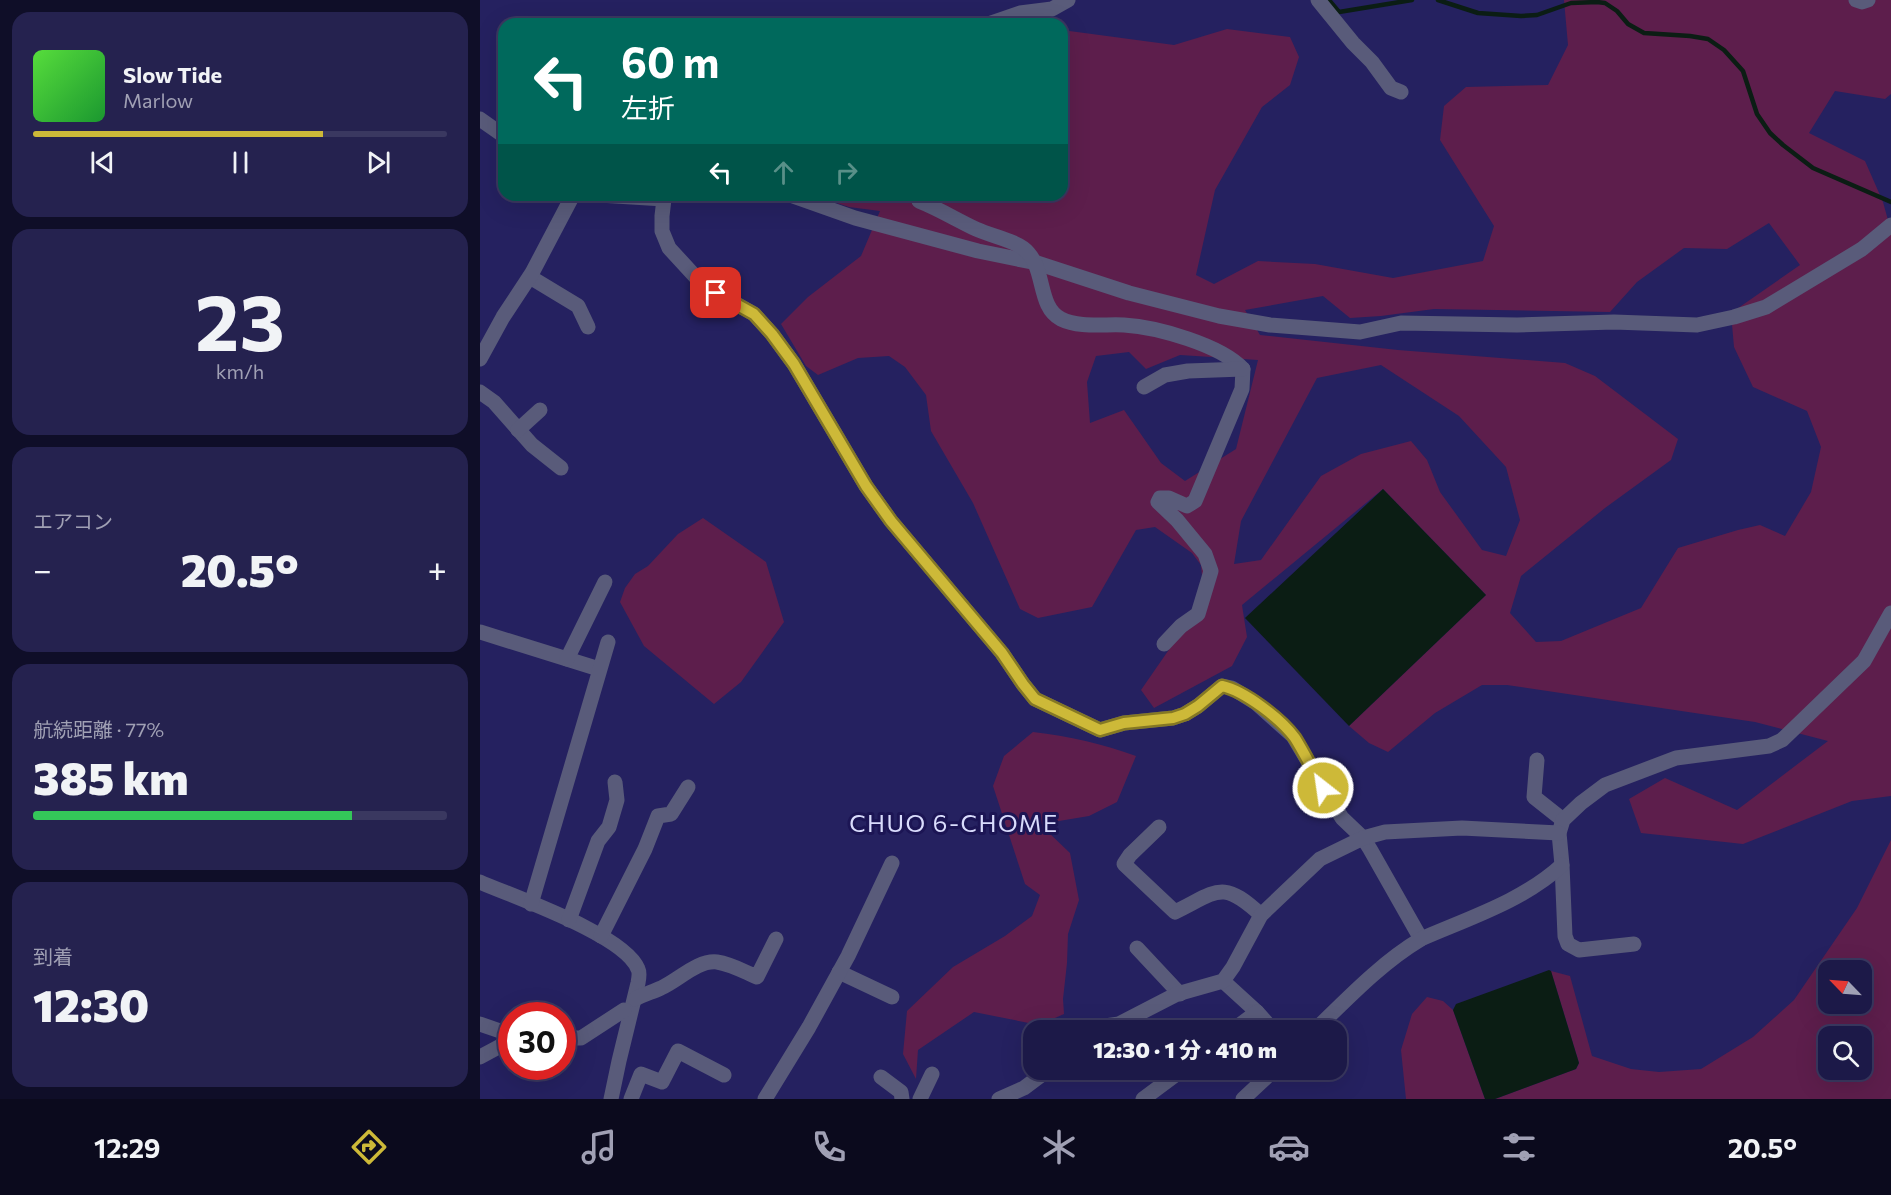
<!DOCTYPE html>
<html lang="ja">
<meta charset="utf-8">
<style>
:root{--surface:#1c1948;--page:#25224f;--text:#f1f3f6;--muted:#a0a0b4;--line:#3a3860;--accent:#cdb938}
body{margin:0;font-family:Commissioner,"Noto Sans JP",sans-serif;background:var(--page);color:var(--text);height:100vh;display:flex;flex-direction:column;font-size:22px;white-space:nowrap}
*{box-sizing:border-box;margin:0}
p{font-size:20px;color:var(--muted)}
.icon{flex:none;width:33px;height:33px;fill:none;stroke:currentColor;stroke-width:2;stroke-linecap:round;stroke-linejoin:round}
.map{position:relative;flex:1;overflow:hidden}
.side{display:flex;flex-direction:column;gap:12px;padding:12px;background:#0f0e28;width:480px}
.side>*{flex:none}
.guide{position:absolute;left:18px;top:18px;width:570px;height:183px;border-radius:18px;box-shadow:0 6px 24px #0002,0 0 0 2px var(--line);background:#00695c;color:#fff;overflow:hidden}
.needle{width:39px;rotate:295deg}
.controls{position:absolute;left:1338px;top:960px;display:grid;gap:12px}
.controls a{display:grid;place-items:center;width:54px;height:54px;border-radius:12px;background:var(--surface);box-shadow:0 6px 24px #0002,0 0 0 2px var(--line);font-size:30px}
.speed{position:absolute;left:18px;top:1002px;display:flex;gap:12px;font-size:30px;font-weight:700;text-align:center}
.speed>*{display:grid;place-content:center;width:78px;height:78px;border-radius:50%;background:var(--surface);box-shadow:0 6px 24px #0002,0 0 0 2px var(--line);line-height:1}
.speed .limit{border:9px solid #d22;background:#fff;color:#111}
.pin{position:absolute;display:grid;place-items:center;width:51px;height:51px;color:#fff;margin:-26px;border-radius:12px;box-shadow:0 3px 9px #0006}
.me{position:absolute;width:66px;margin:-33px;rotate:330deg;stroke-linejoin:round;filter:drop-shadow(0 0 4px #0008)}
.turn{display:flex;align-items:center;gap:21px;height:126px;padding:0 24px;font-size:27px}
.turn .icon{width:78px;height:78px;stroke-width:2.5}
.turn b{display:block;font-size:42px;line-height:51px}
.lanes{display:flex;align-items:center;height:57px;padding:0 24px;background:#0003;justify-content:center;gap:30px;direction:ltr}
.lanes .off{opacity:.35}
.big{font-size:45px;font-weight:800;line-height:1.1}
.side .tile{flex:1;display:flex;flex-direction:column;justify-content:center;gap:9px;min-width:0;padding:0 21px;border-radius:18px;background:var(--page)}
.side .dial{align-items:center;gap:0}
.dial b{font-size:78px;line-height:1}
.song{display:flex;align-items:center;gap:18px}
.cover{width:72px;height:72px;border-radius:9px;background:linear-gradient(135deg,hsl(110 70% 55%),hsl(130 70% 35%))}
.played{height:6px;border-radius:3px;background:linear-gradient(90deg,var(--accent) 70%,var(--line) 70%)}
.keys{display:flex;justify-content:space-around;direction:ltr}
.heat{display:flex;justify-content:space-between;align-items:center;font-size:33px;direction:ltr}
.charge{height:9px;border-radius:4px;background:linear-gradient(90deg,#34c759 77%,var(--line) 0)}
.trip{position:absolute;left:543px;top:1020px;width:324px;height:60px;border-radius:18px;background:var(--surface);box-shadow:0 6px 24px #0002,0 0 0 2px var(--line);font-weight:800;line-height:60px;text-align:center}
.tabs{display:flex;height:96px;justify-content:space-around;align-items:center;background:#0b0a1d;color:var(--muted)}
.tabs .icon{width:42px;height:42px}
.tabs .selected{color:var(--accent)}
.tabs b{font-size:27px;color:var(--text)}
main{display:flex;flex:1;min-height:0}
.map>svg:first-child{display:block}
</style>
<main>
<section class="side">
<div class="tile">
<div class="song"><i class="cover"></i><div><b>Slow Tide</b><p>Marlow</p></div></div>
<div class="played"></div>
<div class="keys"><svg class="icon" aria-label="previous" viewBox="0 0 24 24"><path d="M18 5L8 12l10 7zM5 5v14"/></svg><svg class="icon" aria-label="pause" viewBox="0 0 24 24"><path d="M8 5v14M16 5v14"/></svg><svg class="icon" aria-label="next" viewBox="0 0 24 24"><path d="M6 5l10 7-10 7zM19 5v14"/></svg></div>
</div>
<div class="tile dial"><b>23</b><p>km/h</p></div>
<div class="tile"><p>エアコン</p>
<div class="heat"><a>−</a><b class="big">20.5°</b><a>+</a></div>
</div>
<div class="tile"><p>航続距離 · 77%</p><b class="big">385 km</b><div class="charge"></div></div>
<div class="tile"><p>到着</p><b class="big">12:30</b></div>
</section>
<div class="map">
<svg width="1411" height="1099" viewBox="0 0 1411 1099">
<rect width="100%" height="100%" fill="#252160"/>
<g fill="#5d1e4c" fill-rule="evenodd">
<path d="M 1084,0 L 1411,0 L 1411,94 L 1405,99 L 1355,91 L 1329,133 L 1385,161 L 1403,202 L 1411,231 L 1411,796 L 1372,801 L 1263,844 L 1161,833 L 1149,799 L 1185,778 L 1257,810 L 1348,741 L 1275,722 L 1027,685 L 1002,685 L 955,713 L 908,752 L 889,743 L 869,726 L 1006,595 L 903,489 L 762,605 L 767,637 L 752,666 L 674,708 L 661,690 L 724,599 L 721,565 L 712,553 L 675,527 L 656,530 L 612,607 L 558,618 L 540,609 L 493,503 L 451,431 L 446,395 L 425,367 L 409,356 L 378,358 L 338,375 L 326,366 L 301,324 L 328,297 L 381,256 L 400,211 L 369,207 L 332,195 L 582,195 L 582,30 L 694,45 L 747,29 L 810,37 L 819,57 L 810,85 L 782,107 L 735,190 L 716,275 L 734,284 L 778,261 L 835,264 L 913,278 L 1003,261 L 1014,226 L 960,140 L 964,106 L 986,87 L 1068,85 L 1088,45 ZM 1289,223 L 1320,265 L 1251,313 L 1254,347 L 1273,387 L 1327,411 L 1341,447 L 1331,492 L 1305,536 L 1280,525 L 1258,530 L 1198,548 L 1161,608 L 1081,641 L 1056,642 L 1030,613 L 1041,576 L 1125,508 L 1191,460 L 1198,439 L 1115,376 L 1085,363 L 918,350 L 780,335 L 765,310 L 843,296 L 870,318 L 901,316 L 954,309 L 1130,312 L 1157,282 L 1204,248 L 1247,249 ZM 649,352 L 666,369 L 700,355 L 778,360 L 756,449 L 705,481 L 681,463 L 644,410 L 610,423 L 607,382 L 616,356 ZM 901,365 L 979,416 L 1026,467 L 1040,520 L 1026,556 L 1002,550 L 960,492 L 947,460 L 931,441 L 881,454 L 841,476 L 781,560 L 754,564 L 761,521 L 837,378 Z"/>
<path d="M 223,518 L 286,562 L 304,622 L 261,682 L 234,704 L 164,646 L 140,602 L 145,588 L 155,574 L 168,566 L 198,534 Z"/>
<path d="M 553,732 C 589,736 623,744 656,756 L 637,802 L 609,816 L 573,822 L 568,832 L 590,853 L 599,900 L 588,934 L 587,963 L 583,999 L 584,1014 L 559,1025 L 494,1012 L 438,1050 L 436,1079 L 423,1054 L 427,1011 L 473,967 L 525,936 L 552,916 L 560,895 L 545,884 L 513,786 L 524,756 Z"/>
<path d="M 1411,840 L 1411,1099 L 1015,1099 L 1096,1069 L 1099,1063 L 1071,971 L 1090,976 L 1112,1056 L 1151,1069 L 1179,1072 L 1221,1069 L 1273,1037 L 1314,1000 L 1377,908 ZM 1348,970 L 1382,970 L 1382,1004 L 1348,1004 ZM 1348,1036 L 1382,1036 L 1382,1070 L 1348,1070 Z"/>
<path d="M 947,997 L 963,1001 L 973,1010 L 1005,1099 L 926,1099 L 921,1050 L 932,1014 Z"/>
</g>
<g fill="#0b1d14">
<path d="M 903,489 L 1006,595 L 869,726 L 765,618 Z"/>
<path d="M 1069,970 L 1071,971 L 1099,1063 L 1096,1069 L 1015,1099 L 1005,1099 L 973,1010 L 976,1004 Z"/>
</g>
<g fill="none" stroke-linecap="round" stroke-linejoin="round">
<g stroke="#0b1d14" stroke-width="4.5">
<path d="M 849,0 L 859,12 L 932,0"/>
<path d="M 958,0 L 998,13 L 1041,16 L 1057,15 L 1091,3 L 1117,2 L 1125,3 L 1137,11 L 1148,24 L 1164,33 L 1210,36 L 1228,39 L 1244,50 L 1263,71 L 1277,114 L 1290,133 L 1303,145 L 1333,168 L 1411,202"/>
</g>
<g stroke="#595b7a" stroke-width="15">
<path d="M 838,0 L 873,43 L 892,62 L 911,88 L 921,92"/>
<path d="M 1376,0 L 1382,2 L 1388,0"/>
<path d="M 508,24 L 540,13 L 572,9 L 588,0"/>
<path d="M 0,119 L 24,136"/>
<path d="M 119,195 L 184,199"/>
<path d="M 189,195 L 184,199 L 182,216 L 182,231 L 189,248 L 223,285 L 274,314 L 292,334 L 314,364 L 386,486 L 411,521 L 522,653 L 543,684 L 555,699 L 620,730 L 644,723 L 693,718 L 705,714 L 718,706 L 742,686 L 752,688 L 776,703 L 813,736 L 862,818 L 883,838 L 890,849 L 941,939"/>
<path d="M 310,195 L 375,218 L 498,251 L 557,263 L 649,293 L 739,316 L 790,325 L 880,332 L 921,323 L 1037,325 L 1134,322 L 1217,325 L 1254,317 L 1286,307 L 1382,249 L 1411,225"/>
<path d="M 439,201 C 459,209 477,220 496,229 C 511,236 531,239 543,248 C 567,266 556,306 581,319 C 599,328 624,324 644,325 C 677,327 741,345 763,369 L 762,389 L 715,501 L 707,506 L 689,498 L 680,498 L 678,502 L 697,520 L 725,554 L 731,571 L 718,614 L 701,626 L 684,644"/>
<path d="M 50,277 L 98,306 L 108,327"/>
<path d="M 0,359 L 23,317 L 52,273 L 93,195"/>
<path d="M 664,387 L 685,375 L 708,371 L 763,369"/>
<path d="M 0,392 L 14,402 L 52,445 L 81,468"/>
<path d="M 38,430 L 60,410"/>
<path d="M 0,632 L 119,669"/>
<path d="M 87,659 L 125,582"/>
<path d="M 1057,760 L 1054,797 L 1083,820"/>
<path d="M 679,827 L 650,855 L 644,864 L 695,912 C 738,891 742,879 781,915"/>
<path d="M 0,882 C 34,897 145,935 158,969 C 160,973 159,978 158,983 L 139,1061 L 131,1099"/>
<path d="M 51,904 L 128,642"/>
<path d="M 89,920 L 118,841 L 129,827 L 137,800 L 135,782"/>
<path d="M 121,936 L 165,849 L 178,816 L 191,814 L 208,787"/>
<path d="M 1154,944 L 1099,950 L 1088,944 L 1085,936 L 1082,865 L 1079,833 L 1083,820 L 1101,803 L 1125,785 L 1196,758 L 1289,746 L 1302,740 L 1384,661 L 1411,613"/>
<path d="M 657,948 L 700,994"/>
<path d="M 359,972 L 412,997"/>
<path d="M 743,981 L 777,1012"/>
<path d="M 155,999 C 164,994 173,992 181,988 C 199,980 217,960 237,962 C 251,964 265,972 277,977 L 296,939"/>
<path d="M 0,1024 L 23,1032 L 26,1043 L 0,1057"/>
<path d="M 619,1030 L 625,1026 L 639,1024 L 697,994 L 743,981 L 753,967 L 781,915 L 840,859 L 883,838 L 905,832 L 982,828 L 1079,833"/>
<path d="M 753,1030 L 777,1012 L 793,1030"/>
<path d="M 835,1030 C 868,998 901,963 941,939 C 989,918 1043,901 1082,865"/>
<path d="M 82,1038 L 101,1038 L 144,1010"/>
<path d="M 401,1077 L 421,1092 L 422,1099"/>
<path d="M 151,1099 L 161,1074 L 182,1082 L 198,1051 L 244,1075"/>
<path d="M 285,1099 L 329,1027 L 368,956 L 412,863"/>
<path d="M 440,1099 L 452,1074"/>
<path d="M 519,1099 L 544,1088 L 568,1070"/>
<path d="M 663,1099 L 702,1070"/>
<path d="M 763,1099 L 794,1070"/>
</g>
</g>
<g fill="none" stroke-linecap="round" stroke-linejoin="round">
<g stroke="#857824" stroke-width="15">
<path id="route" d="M 236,293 L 274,314 L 292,334 L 314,364 L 386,486 L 411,521 L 522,653 L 543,684 L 555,699 L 620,730 L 644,723 L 693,718 L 705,714 L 718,706 L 742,686 C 765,691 801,719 815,738 C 825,754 833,771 843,788"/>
</g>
<use href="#route" stroke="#cdb938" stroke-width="10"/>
</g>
<g text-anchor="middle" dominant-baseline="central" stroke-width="6" stroke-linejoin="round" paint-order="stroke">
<g font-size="24" letter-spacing="1.5" fill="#d9dcfc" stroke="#1c1554">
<text x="474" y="822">CHUO 6-CHOME</text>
</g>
</g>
</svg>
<div class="controls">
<a><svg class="needle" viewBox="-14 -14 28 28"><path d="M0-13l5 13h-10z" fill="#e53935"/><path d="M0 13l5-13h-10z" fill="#a0a0b4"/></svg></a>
<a><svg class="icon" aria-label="search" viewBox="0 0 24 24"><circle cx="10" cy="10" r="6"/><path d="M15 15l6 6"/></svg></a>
</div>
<div class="speed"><div class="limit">30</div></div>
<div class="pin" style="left:236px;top:293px;background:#d93025"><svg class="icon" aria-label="arrive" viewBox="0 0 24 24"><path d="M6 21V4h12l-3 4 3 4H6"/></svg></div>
<svg class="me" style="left:843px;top:788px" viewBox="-20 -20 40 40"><circle r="17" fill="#cdb938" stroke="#fff" stroke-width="3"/><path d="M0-11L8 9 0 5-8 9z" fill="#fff"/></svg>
<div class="trip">12:30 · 1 分 · 410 m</div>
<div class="guide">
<div class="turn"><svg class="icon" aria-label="left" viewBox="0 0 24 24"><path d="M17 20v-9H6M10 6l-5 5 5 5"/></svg><div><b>60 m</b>左折</div></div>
<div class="lanes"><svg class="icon" aria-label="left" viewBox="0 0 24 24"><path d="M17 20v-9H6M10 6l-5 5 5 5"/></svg><svg class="icon off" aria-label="ahead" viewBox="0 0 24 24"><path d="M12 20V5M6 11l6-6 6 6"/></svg><svg class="icon off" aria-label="right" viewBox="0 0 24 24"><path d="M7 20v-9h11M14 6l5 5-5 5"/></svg></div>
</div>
</div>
</main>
<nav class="tabs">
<b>12:29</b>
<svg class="icon selected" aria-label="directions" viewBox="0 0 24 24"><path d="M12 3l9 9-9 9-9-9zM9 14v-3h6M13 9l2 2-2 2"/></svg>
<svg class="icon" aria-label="music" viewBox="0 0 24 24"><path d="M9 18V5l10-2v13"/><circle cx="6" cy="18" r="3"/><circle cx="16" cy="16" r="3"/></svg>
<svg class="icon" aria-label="phone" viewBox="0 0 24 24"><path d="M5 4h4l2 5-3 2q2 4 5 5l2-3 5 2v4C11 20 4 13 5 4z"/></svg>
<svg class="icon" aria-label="climate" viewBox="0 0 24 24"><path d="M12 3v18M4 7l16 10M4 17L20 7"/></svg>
<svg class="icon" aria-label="car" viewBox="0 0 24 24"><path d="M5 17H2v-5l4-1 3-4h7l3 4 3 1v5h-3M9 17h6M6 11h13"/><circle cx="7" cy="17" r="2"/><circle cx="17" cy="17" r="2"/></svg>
<svg class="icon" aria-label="filters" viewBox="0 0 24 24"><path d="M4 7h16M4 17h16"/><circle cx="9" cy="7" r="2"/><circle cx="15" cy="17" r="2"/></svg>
<b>20.5°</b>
</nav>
